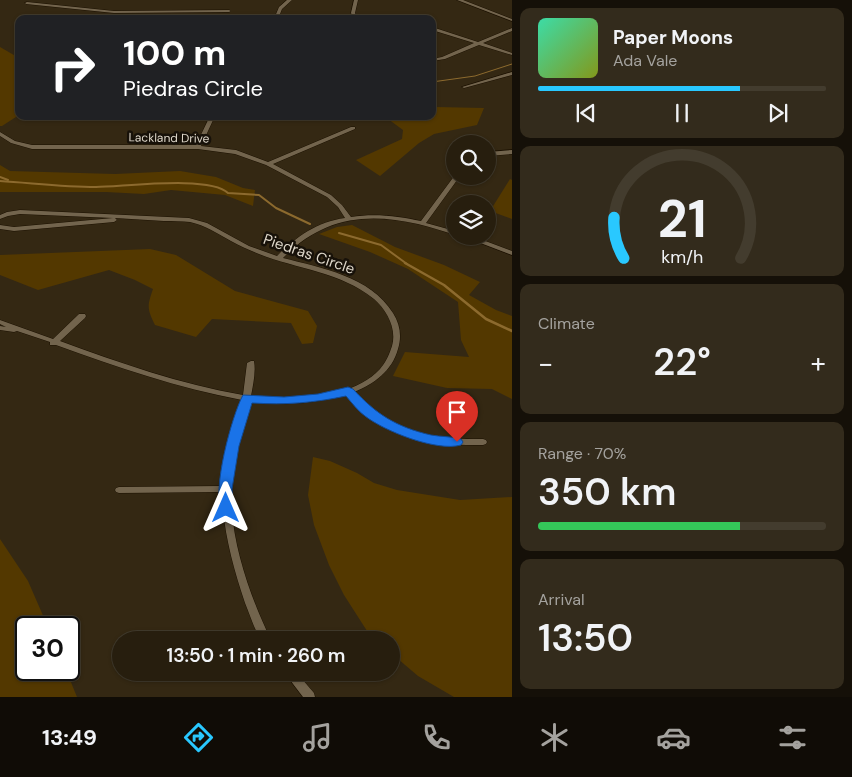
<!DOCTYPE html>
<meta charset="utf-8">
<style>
:root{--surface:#271e0e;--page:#332b1c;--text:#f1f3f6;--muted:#a4a29e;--line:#433c2e;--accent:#29c8ff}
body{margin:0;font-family:"DM Sans",sans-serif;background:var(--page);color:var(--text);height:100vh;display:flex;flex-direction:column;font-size:19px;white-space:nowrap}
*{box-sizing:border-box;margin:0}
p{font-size:16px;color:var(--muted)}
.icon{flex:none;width:28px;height:28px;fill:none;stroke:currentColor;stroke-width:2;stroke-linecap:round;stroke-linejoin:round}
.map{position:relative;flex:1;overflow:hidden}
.side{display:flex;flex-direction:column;gap:8px;padding:8px;background:#151008;width:340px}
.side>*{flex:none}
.hud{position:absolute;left:15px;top:15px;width:421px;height:105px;border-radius:10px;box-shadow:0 1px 4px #0004,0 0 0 1px var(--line);background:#202124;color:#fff;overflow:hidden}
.fabs{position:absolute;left:446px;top:135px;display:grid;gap:10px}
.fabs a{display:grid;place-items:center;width:50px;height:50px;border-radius:50%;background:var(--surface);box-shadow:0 1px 4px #0004,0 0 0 1px var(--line);font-size:25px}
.speed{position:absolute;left:15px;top:616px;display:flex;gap:10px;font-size:25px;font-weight:700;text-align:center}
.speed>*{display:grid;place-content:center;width:65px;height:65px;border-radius:50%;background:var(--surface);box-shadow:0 1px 4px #0004,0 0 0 1px var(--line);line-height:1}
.speed .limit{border:2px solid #111;border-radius:8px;background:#fff;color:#111}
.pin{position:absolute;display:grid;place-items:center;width:42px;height:42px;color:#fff;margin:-51px -21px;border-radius:50% 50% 50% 0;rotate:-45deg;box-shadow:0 0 5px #0007}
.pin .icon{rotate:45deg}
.me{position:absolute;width:55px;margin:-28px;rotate:0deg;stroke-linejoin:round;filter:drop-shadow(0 0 4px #0008)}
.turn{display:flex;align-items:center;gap:18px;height:105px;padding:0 25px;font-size:22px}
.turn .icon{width:65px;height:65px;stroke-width:2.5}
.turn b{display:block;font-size:35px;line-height:42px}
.big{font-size:38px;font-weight:600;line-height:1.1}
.side .widget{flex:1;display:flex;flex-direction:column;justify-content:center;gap:8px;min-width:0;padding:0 18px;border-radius:10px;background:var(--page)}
.side .dial{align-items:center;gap:0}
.dial svg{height:130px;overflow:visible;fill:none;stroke:var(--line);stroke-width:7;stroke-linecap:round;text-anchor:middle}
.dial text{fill:var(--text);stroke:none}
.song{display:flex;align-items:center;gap:15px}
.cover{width:60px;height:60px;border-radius:8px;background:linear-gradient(135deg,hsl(160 70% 55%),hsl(70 70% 35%))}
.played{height:5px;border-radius:2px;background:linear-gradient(90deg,var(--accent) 70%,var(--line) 70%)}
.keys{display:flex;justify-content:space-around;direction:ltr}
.heat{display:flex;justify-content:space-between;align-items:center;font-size:28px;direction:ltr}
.charge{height:8px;border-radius:4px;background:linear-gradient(90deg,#34c759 70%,var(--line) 0)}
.trip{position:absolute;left:112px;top:631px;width:288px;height:50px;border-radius:25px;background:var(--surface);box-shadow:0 1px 4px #0004,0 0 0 1px var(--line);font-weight:600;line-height:50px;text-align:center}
.dock{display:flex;height:80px;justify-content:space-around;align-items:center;background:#100c06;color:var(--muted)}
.dock .icon{width:35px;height:35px}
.dock .current{color:var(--accent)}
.dock b{font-size:22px;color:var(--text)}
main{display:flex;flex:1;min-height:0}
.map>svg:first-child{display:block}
</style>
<main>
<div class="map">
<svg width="512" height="697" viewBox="0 0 512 697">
<rect width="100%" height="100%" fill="#342813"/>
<g fill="#533800">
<path d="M 0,47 L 19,58 L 19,115 L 2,126 L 0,126 Z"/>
<path d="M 433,105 L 436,107 L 484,108 L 477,125 L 434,134 L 419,143 L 380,176 L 356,160 L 402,139 L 403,130 L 384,116 L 432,116 Z"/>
<path d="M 0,165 L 10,171 L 115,174 L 180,171 L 216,177 L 243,188 L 255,190 L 253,206 L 225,195 L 171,190 L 144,194 L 106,192 L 0,192 Z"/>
<path d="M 510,179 L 512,180 L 512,219 L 490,211 Z"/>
<path d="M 352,225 L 395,247 L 444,265 L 480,282 L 469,295 L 496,310 L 512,316 L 512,399 L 492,389 L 447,388 L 393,376 L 405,352 L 469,357 L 461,340 L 458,302 L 408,269 L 370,252 L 319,234 L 337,227 Z"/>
<path d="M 150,249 L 176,255 L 235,291 L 308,311 L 317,326 L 313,343 L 302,344 L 291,323 L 212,319 L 196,337 L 155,325 C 147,309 147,306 153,289 L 135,280 L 109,270 L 38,290 L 0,275 L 0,255 Z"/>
<path d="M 313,457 L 330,461 L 357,473 L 374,483 L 397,490 L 460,500 L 512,497 L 512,697 L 454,697 L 418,676 L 391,653 L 391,640 L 376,640 L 369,634 L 344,595 L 329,565 L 314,525 L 308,495 Z"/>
<path d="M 0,539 L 28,581 L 48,627 L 26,628 L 26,670 L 66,670 L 77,697 L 0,697 Z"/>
</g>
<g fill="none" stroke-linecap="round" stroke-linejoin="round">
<path stroke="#8c6a2e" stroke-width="1" d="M 432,82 L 475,76 L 512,64"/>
<g stroke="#8c6a2e" stroke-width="2">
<path d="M 0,177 L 8,180"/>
<path d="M 0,181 C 32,183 64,187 96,187 C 122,187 210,175 228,193 L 259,195 L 276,208 L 310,224"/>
<path d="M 339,233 L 381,245 L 407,264"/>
</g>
<path stroke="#8c6a2e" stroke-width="2.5" d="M 405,263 L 444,285 L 486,319 L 512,331"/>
<g stroke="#1b1000" stroke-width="1">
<g id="minor">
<path d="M 287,0 L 292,0 L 282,9 L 278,19 L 274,19 L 279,7 Z"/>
<path d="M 354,0 L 358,0 L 355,13 L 358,19 L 354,19 L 351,13 Z"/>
<path d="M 457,0 L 463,0 L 512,19 L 512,21 Z"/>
<path d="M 27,2 L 114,11 L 229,10 L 231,11 L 229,12 L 114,13 L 26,4 L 25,3 Z"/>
<path d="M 432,27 L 478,42 L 512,28 L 512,31 L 483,43 L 512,53 L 512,55 L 479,45 L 445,59 L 432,61 L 432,59 L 442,57 L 474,43 L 432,30 Z"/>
<path d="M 512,72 L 512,75 L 464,88 L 462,87 Z"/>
<path d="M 210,116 L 215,116 L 201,146 L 236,150 L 268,162 L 351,127 L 355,127 L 355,129 L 273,164 L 331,195 L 342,205 L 351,217 C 374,213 399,216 421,221 L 455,175 L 455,176 L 460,176 L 426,223 L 455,231 L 455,235 C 443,231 431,227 418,224 C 365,212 322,218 283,258 C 321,268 370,276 393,313 C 400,324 402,336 398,349 C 392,371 374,384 354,392 C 391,431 431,440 483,439 L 486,440 L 487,442 L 486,444 L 483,445 C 427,446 386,436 347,394 C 315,404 282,406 249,401 C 244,422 236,442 233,464 C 224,523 246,588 271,640 L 260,639 C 254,628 250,615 245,603 C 233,567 223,531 222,492 L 119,493 L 116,492 L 115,490 L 116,488 L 119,487 L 222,486 L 224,465 L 228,445 L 242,400 C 178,388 117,367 56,345 L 50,345 L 50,342 L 17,331 L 14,332 L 0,330 L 0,326 L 6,327 L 0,324 L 0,320 L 53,339 L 79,314 L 85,314 L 86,316 L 85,318 L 60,341 C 120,363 180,384 243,395 L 247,363 L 251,361 L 254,361 C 256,372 253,385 251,396 C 289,401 352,400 380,369 C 386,362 389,355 392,346 C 397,329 387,310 374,299 C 341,272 297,269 259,254 C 249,250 240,246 231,241 C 218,234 205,225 190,222 C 182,221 173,221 164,221 C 148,220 131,219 115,218 L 117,220 L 114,222 L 14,231 L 0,229 L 0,225 L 14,227 L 113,218 L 20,214 L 8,216 L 0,219 L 0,215 L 7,212 L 20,210 L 189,218 L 207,223 L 249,246 L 277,256 C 297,236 317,222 345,218 L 338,207 L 327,197 L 266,165 L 235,154 L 198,149 L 32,149 L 11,143 L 0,136 L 0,132 L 15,141 L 32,145 L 196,145 Z"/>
<path d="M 512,150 L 512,154 L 488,156 L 488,152 Z"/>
<path d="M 462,236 L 472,236 L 512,251 L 512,255 Z"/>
<path d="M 284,672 L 296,672 L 314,693 L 315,697 L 303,697 Z"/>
</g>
</g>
<use href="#minor" fill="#72644d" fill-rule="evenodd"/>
</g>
<path fill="#1a73e8" stroke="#114b97" d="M 348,387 L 353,389 C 376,414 396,427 431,435 C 441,437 451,436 461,439 L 463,442 L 461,445 C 437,452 384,431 365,416 C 358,411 352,403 346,396 C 313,403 286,405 252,403 L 239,446 L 232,489 L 233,508 L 231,512 L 226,514 L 222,512 C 211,492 232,415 243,395 L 284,397 L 318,394 Z"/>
<g text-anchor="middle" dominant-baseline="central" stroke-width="5" stroke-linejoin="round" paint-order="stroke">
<g font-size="12" fill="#dfd8cb" stroke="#171109">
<text transform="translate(169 138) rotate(1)">Lackland Drive</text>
</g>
<g font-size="15" fill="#dfd8cb" stroke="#171109">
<text transform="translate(309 254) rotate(19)">Piedras Circle</text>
</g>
</g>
</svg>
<div class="fabs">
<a><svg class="icon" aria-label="search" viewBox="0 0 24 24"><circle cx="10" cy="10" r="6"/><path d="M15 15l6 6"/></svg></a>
<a><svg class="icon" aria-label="layers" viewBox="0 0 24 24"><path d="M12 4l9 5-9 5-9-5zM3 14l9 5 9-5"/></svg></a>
</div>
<div class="speed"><div class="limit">30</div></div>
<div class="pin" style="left:457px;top:442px;background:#d93025"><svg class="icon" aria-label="arrive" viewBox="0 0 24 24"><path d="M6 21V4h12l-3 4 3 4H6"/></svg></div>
<svg class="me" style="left:226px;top:508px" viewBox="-20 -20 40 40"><path d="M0-17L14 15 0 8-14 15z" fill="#1a73e8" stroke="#fff" stroke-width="4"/></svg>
<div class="trip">13:50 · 1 min · 260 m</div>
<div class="hud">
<div class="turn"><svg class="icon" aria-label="right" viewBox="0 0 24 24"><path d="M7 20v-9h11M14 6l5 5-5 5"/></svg><div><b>100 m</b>Piedras Circle</div></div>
</div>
</div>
<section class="side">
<div class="widget">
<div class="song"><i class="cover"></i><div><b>Paper Moons</b><p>Ada Vale</p></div></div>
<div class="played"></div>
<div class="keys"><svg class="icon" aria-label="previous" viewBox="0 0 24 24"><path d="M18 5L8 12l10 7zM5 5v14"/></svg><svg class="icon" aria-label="pause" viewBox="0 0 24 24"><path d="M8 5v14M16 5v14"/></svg><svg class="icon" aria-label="next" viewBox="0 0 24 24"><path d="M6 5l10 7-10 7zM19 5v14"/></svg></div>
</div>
<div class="widget dial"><svg viewBox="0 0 100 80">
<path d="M14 69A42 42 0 1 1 86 69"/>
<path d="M14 69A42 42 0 0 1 8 44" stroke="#29c8ff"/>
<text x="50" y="56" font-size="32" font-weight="700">21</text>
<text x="50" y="72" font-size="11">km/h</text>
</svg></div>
<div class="widget"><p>Climate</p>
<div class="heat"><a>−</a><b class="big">22°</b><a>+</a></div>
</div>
<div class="widget"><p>Range · 70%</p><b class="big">350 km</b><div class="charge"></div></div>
<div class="widget"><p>Arrival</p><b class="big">13:50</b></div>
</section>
</main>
<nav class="dock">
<b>13:49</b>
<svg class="icon current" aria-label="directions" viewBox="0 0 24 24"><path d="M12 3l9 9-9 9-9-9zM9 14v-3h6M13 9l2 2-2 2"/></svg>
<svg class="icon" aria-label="music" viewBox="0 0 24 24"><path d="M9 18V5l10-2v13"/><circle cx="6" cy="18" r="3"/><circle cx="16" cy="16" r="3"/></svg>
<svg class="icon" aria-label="phone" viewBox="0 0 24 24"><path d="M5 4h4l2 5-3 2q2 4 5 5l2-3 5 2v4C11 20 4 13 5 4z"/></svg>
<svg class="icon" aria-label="climate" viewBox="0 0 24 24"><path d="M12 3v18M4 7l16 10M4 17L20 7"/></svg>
<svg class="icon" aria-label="car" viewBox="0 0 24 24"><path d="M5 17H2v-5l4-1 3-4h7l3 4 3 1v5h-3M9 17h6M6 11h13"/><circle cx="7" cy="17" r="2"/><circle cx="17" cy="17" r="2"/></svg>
<svg class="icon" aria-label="filters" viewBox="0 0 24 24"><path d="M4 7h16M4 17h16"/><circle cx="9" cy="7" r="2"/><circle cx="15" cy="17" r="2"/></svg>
</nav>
